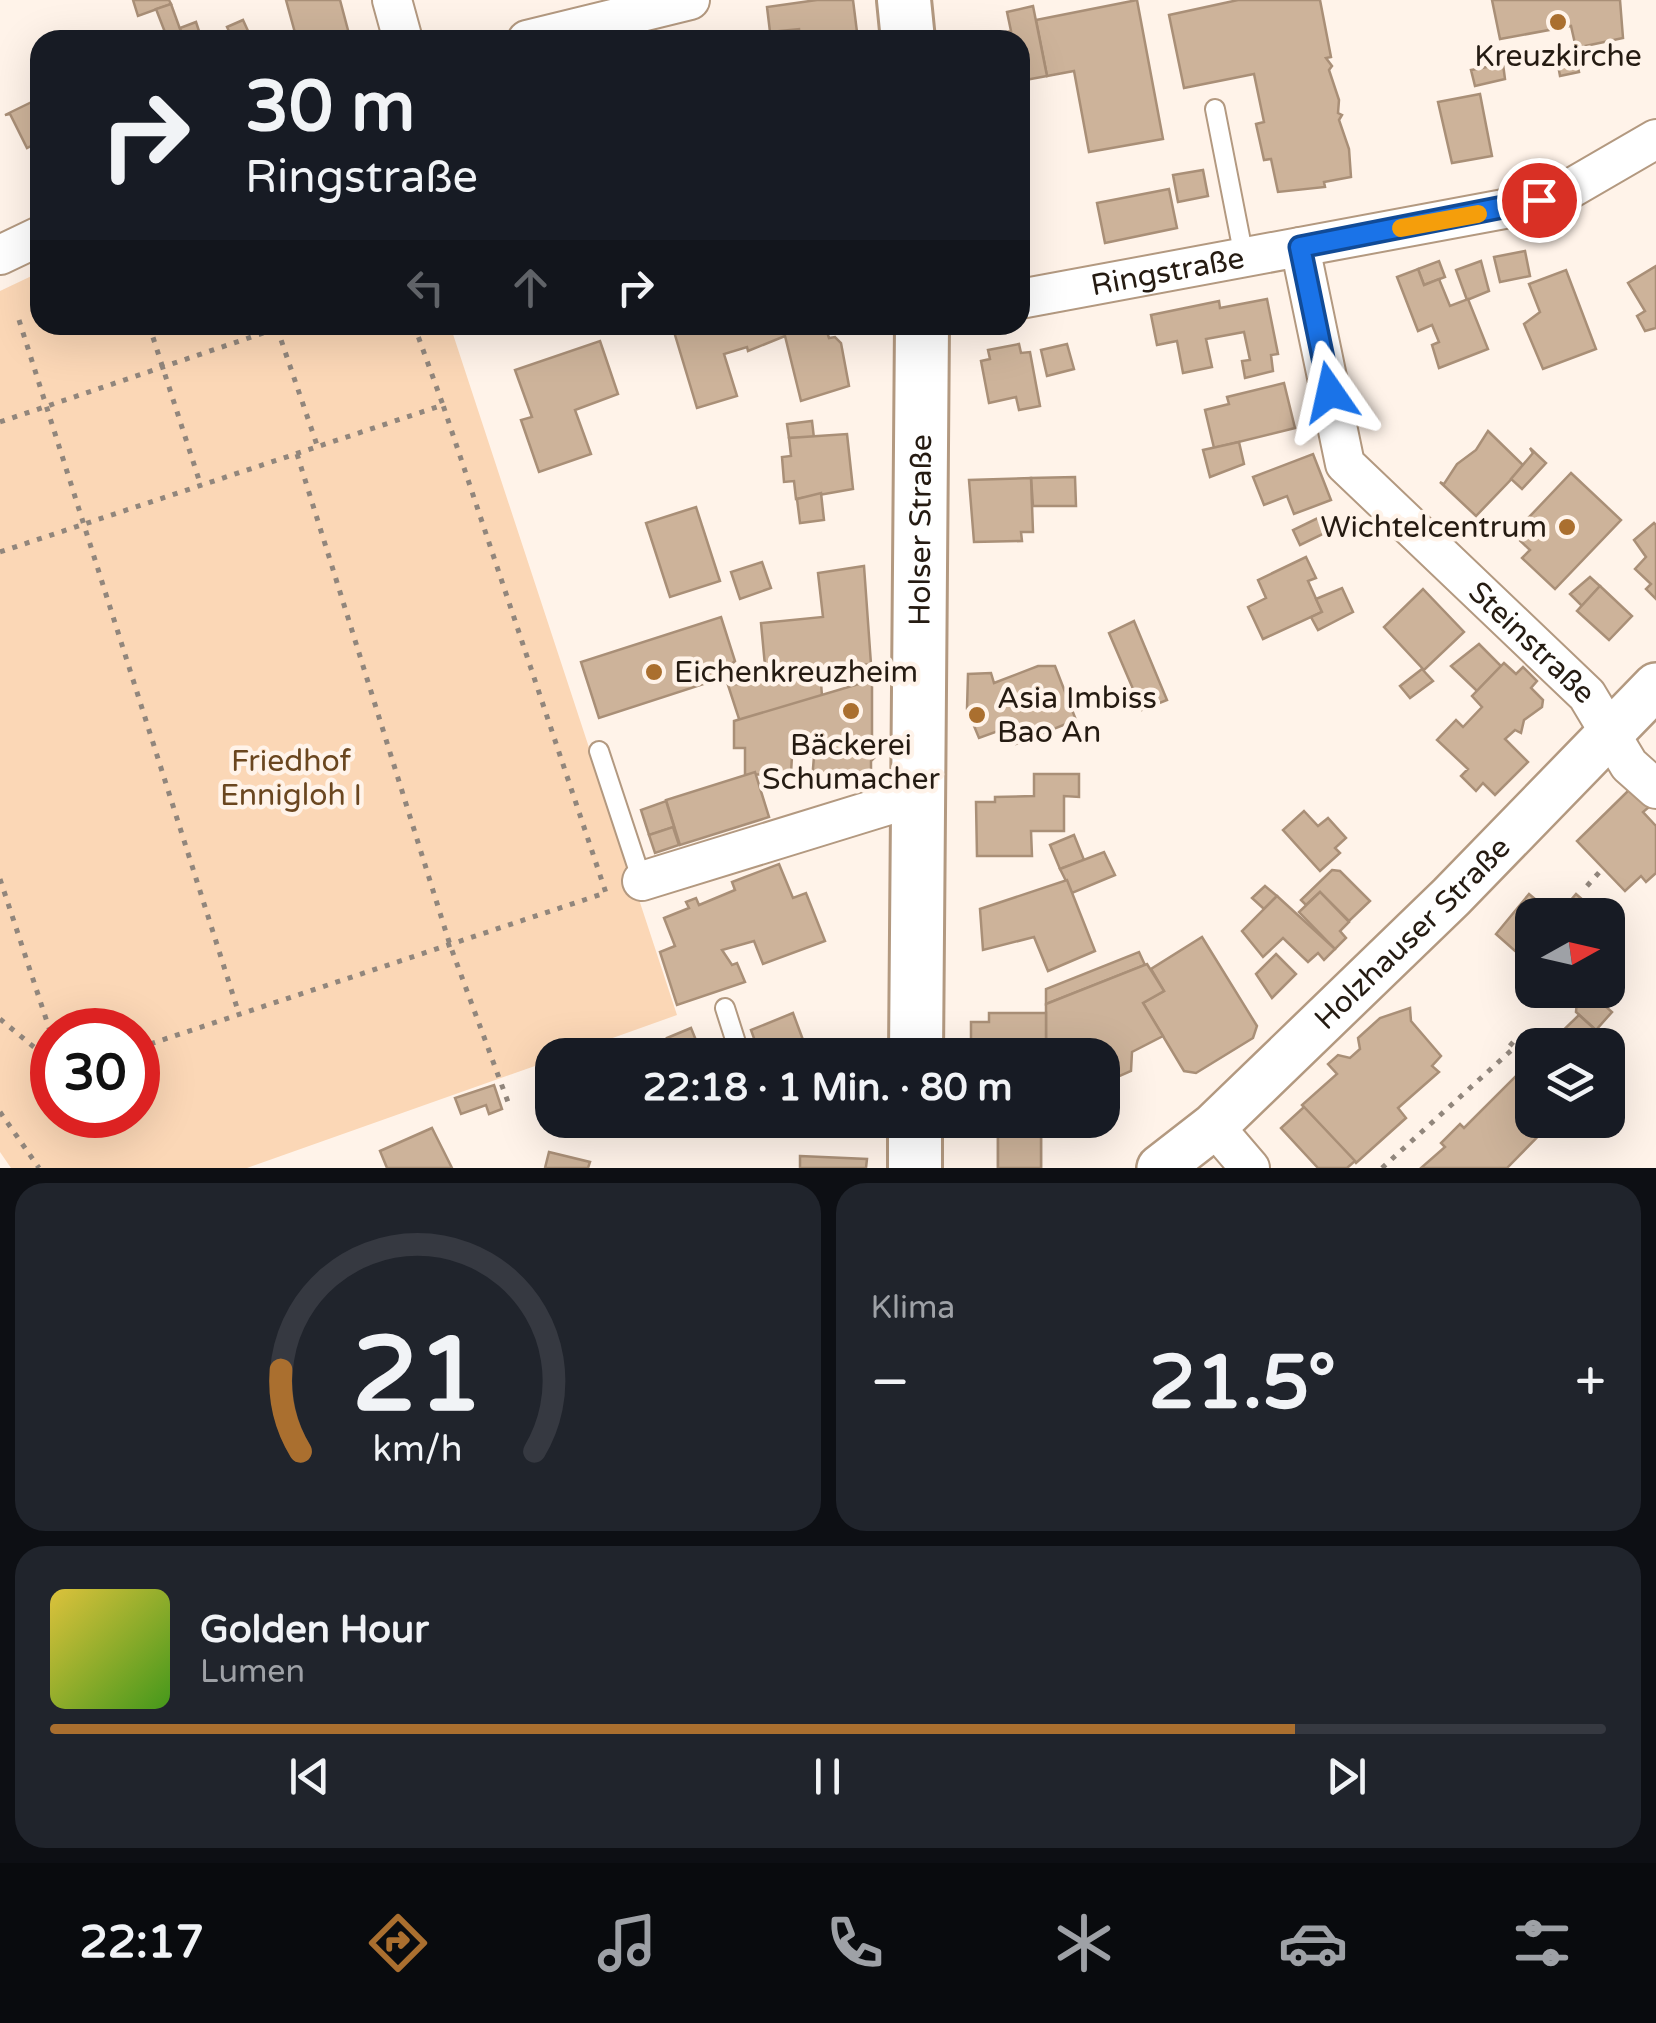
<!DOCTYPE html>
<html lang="de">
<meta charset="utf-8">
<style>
:root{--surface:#171b24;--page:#20242c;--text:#f1f3f6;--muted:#9ea1a6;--line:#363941;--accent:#aa6f2f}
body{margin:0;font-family:"Varela Round",sans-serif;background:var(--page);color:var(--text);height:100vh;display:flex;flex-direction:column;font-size:38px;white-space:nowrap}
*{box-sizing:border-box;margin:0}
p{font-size:32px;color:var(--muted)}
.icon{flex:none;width:55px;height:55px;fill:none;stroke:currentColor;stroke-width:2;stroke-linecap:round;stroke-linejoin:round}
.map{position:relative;height:1168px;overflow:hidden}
.side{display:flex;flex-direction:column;gap:15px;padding:15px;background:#0d0f14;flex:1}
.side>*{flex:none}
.top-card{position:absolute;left:30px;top:30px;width:1000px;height:305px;border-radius:30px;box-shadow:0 10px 40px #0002;background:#171b24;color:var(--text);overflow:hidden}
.needle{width:65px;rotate:82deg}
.fabs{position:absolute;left:1515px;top:898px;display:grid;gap:20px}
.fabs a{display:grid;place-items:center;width:110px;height:110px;border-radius:20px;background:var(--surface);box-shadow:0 10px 40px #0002;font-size:50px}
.speed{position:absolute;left:30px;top:1008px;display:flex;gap:20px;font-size:50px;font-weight:700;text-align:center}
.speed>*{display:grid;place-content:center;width:130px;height:130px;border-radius:50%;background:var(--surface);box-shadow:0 10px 40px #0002;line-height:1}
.speed .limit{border:15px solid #d22;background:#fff;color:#111}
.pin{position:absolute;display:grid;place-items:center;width:85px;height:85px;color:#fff;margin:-42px;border:5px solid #fff;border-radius:50%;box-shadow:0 2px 10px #0007}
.me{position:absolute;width:110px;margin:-55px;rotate:349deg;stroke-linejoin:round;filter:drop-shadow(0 0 8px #0008)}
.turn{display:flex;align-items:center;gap:35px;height:210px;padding:0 50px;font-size:45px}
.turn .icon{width:130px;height:130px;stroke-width:2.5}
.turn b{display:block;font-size:70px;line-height:85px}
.lanes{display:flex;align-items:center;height:95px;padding:0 50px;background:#0003;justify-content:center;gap:50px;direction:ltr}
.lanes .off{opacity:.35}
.big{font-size:75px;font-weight:700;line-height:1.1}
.side .widget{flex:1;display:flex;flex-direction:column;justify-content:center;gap:15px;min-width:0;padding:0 35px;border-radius:30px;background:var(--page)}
.side .dial{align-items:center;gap:0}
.dial svg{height:260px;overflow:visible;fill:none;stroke:var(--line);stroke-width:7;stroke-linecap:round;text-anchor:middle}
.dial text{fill:var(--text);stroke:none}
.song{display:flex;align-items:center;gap:30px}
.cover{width:120px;height:120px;border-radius:15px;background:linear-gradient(135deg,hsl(50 70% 55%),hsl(100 70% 35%))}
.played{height:10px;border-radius:5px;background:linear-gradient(90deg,var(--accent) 80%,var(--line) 80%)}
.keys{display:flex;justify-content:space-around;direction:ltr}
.heat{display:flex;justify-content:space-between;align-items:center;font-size:55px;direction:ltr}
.side .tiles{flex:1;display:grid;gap:15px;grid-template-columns:1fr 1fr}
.widget:last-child{grid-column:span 2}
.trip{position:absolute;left:535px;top:1038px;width:585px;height:100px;border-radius:30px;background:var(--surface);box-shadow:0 10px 40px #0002;font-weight:700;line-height:100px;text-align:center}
.menu{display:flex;height:160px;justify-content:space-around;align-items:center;background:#090b0e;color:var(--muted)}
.menu .icon{width:70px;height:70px}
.menu .current{color:var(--accent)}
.menu b{font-size:45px;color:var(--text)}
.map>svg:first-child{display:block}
</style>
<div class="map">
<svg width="1656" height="1168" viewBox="0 0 1656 1168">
<rect width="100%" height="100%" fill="#fff3e9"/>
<path fill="#fbd7b6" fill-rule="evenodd" d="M 40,272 L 40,325 L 450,325 L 677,1015 L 565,1055 L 552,1055 L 552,1060 L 247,1168 L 11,1168 L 0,1152 L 0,291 ZM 52,1030 L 138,1030 L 138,1115 L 52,1115 Z"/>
<g fill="#cdb39a" stroke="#a98f77" stroke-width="2.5">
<path d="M 133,0 L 169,0 L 171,4 L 138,16 Z"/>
<path d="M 286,0 L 340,0 L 349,34 L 328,40 L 297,40 Z"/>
<path d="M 817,0 L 853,0 L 858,40 L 800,40 L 799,29 L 770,32 L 767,7 Z"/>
<path d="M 1137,0 L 1163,139 L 1089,152 L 1074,71 L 1047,76 L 1036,20 Z"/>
<path d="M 1320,0 L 1331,57 L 1326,58 L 1332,66 L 1329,70 L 1339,100 L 1338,113 L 1342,115 L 1339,120 L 1349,149 L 1351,177 L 1324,182 L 1325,187 L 1278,192 L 1271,159 L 1264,160 L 1256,124 L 1264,122 L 1254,74 L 1184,88 L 1169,15 L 1238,0 Z"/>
<path d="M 1492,0 L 1620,0 L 1623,38 L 1576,48 L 1571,26 L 1500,39 Z"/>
<path d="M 171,4 L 184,40 L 168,40 L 156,9 Z"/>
<path d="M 1033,6 L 1047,76 L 1020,81 L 1020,40 L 968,40 L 1011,31 L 1007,12 Z"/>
<path d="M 243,20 L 249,33 L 233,40 L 227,27 Z"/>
<path d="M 196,22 L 202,40 L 184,40 L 180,28 Z"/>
<path d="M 1574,49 L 1579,72 L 1560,76 L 1556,54 Z"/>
<path d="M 1503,64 L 1505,79 L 1475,86 L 1471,70 Z"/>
<path d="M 1480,94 L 1492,156 L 1452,163 L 1438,102 Z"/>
<path d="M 40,98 L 40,154 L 35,144 L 27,148 L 10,114 L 5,115 Z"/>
<path d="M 1203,170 L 1208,196 L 1178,202 L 1173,175 Z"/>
<path d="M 1169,189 L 1177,228 L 1105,243 L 1097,203 Z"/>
<path d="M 1525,251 L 1530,276 L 1500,282 L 1494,257 Z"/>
<path d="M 1439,261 L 1445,277 L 1424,285 L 1418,269 Z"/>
<path d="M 1481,261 L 1489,291 L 1467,300 L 1456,270 Z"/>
<path d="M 1656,266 L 1656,328 L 1645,331 L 1637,316 L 1645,311 L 1628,283 Z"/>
<path d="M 1418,269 L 1424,285 L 1439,279 L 1450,306 L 1468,299 L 1488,349 L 1439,368 L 1432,345 L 1439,342 L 1432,325 L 1418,331 L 1397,277 Z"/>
<path d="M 1566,270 L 1596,349 L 1543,369 L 1524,324 L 1540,312 L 1529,284 Z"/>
<path d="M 1267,299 L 1278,354 L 1271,355 L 1273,371 L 1245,378 L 1242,361 L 1250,360 L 1244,332 L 1206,339 L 1212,367 L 1183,373 L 1177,341 L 1157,345 L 1151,315 L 1219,301 L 1220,308 Z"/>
<path d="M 672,325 L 839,325 L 826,329 L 829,338 L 835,337 L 841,343 L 849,386 L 801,401 L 785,336 L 748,351 L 747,347 L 724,354 L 737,396 L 697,408 Z"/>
<path d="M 600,341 L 618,394 L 575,410 L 591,454 L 539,472 L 521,420 L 532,417 L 515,370 Z"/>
<path d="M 1019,344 L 1021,353 L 1030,352 L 1040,406 L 1019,410 L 1016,397 L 989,403 L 981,361 L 990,359 L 988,350 Z"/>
<path d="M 1067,344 L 1074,369 L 1047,376 L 1041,350 Z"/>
<path d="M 1284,383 L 1295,428 L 1214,448 L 1205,410 L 1229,404 L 1227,397 Z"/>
<path d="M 812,421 L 814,438 L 789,438 L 787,424 Z"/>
<path d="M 1488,431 L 1524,466 L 1476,516 L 1440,482 L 1444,484 L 1457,464 L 1476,450 Z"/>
<path d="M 847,434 L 853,489 L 796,499 L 794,481 L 784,482 L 782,457 L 791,456 L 789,438 Z"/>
<path d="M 1239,442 L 1244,464 L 1210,477 L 1203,450 Z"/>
<path d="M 1530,448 L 1546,463 L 1522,489 L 1511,479 L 1533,453 Z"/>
<path d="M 1313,454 L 1331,500 L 1294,514 L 1287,496 L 1264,505 L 1253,477 Z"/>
<path d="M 1571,473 L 1621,520 L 1555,589 L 1522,558 L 1530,550 L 1513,534 Z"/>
<path d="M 1075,477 L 1076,506 L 1033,506 L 1031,478 Z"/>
<path d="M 1031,478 L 1033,532 L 1021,532 L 1022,541 L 974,542 L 969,480 Z"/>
<path d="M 821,493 L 824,520 L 800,523 L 797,499 Z"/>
<path d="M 696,507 L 720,581 L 670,597 L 646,523 Z"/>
<path d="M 1318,518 L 1325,533 L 1300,545 L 1293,530 Z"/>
<path d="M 1654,523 L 1656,525 L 1656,599 L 1646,589 L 1651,584 L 1635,569 L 1646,557 L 1634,540 Z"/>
<path d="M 1306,557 L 1316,578 L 1308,581 L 1322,612 L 1263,639 L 1248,607 L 1266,598 L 1258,580 Z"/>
<path d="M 762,562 L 771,588 L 740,599 L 731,572 Z"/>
<path d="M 864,566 L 871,664 L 820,669 L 822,696 L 740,722 L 728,685 L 748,683 L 747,667 L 765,666 L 761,623 L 823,617 L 818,573 Z"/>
<path d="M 1590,577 L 1600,586 L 1582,606 L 1570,594 Z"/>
<path d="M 1600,586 L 1632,616 L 1609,640 L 1577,611 Z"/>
<path d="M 1342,588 L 1353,612 L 1318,630 L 1311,617 L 1322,612 L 1316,599 Z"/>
<path d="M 1423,589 L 1464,632 L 1424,670 L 1384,627 Z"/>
<path d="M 721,617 L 735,661 L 713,681 L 599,718 L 581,662 Z"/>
<path d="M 1134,621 L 1167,700 L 1142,710 L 1109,633 Z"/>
<path d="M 1479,644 L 1501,666 L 1477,691 L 1451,666 Z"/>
<path d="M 1504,663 L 1516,674 L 1523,667 L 1537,681 L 1531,688 L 1543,700 L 1542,707 L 1524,720 L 1521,733 L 1515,730 L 1505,739 L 1528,762 L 1495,795 L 1483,783 L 1476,791 L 1461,776 L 1468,769 L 1437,740 L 1456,720 L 1463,727 L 1482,707 L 1472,696 Z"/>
<path d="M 1038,666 L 1055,666 L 1076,720 L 1016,744 L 1009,727 L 979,738 L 967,709 L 968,674 L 991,673 L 994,683 Z"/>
<path d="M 1422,669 L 1433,681 L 1410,698 L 1400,686 Z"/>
<path d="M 872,680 L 872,749 L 877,755 L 871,761 L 871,782 L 812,781 L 814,756 L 792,756 L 791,773 L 745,775 L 745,748 L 734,748 L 734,721 Z"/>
<path d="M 755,772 L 769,817 L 680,845 L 666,800 Z"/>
<path d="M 1034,774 L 1079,774 L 1079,797 L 1064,796 L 1064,831 L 1031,831 L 1032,856 L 977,856 L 976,802 L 995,802 L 995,797 L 1034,796 Z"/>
<path d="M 1630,789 L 1649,807 L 1643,812 L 1656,826 L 1656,873 L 1646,882 L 1641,876 L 1625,891 L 1577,841 Z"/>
<path d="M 666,801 L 674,827 L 649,835 L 641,810 Z"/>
<path d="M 1304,811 L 1318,826 L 1328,818 L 1346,838 L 1335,848 L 1340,853 L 1320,871 L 1283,830 Z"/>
<path d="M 673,827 L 679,845 L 655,853 L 649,835 Z"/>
<path d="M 1074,835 L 1084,860 L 1060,869 L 1050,845 Z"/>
<path d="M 1104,852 L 1115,875 L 1072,893 L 1060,869 Z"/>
<path d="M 779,864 L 793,898 L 806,893 L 825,941 L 763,964 L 754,941 L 722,950 L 732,965 L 737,963 L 745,982 L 677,1005 L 660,952 L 675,946 L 664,918 L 689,908 L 686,902 L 696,898 L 699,905 L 735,890 L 732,882 Z"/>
<path d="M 1332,870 L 1340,871 L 1370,901 L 1349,921 L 1320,892 L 1306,905 L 1301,900 Z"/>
<path d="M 1067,880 L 1095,951 L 1048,971 L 1034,937 L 983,950 L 980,909 Z"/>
<path d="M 1265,886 L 1277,896 L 1264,909 L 1252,898 Z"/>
<path d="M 1320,892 L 1349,922 L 1340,931 L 1346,938 L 1335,949 L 1299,912 Z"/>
<path d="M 1529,894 L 1554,915 L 1532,915 L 1532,966 L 1496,934 Z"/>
<path d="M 1576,894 L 1600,915 L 1558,915 Z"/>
<path d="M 1277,896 L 1335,949 L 1324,960 L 1318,953 L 1308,962 L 1283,938 L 1263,957 L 1242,931 Z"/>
<path d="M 1202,937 L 1257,1026 L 1253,1038 L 1196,1073 L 1184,1071 L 1143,1003 L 1164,991 L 1151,969 Z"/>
<path d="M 1139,952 L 1145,965 L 1046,1004 L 1046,989 Z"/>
<path d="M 1276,954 L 1296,974 L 1272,998 L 1256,974 Z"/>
<path d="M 1147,964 L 1164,991 L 1143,1003 L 1163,1036 L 1132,1052 L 1131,1071 L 1113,1079 L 1102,1075 L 1102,1055 L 1046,1055 L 1046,1004 Z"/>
<path d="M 1578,990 L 1587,990 L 1612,1012 L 1596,1030 L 1576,1012 Z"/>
<path d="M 1410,1008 L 1411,1021 L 1441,1056 L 1432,1066 L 1439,1072 L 1398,1108 L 1406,1118 L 1356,1163 L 1302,1105 L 1337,1074 L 1328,1064 L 1338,1055 L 1350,1058 L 1360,1049 L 1358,1038 L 1380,1018 Z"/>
<path d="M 793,1013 L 806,1048 L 802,1040 L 760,1055 L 751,1030 Z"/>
<path d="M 989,1013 L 1046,1013 L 1046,1055 L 971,1055 L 971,1022 L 989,1022 Z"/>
<path d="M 1579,1015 L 1621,1053 L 1608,1066 L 1608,1045 L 1548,1045 Z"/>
<path d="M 691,1028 L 702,1055 L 652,1055 L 671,1047 L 667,1038 Z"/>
<path d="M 1532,1060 L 1532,1120 L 1554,1120 L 1507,1168 L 1421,1168 L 1445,1147 L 1441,1143 L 1460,1124 L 1464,1128 Z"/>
<path d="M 494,1085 L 502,1109 L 489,1114 L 486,1105 L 461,1114 L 455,1098 Z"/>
<path d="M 1304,1107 L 1355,1161 L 1347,1168 L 1318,1168 L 1281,1128 Z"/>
<path d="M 998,1120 L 1077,1120 L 1077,1130 L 1041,1130 L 1041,1168 L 998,1168 Z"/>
<path d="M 998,1120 L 1077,1120 L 1077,1130 L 1041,1130 L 1041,1168 L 998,1168 Z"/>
<path d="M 432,1128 L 452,1168 L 387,1168 L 380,1151 Z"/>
<path d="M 549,1152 L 590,1162 L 588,1168 L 545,1168 Z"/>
<path d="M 800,1156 L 867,1159 L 866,1168 L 800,1168 Z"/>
</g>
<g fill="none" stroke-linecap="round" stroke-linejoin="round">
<g stroke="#b39980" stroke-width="22">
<g id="service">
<path d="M 1215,109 L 1244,257"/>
<path d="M 599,751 L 642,881"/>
<path d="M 725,1008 L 740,1055"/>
</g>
</g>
<g stroke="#b39980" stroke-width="42">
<g id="minor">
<path d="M 392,0 L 403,40"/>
<path d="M 527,40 L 690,0"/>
<path id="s1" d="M 1300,247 L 1345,464 L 1587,695 L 1629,765 L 1656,789"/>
<path d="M 0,255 L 40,236"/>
<path id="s2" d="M 1020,299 L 1515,207 L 1568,190 L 1656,139"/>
<path d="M 642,881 L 918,796"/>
<path d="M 1214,1126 L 1250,1168"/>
</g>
</g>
<g stroke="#b39980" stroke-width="50">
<g id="tertiary">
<path id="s3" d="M 1160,1168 L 1214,1126 L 1451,897 L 1656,686"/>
</g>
</g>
<g stroke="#b39980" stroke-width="58">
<g id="secondary">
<path d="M 904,0 L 908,40"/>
<path id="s4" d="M 916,1055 L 922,325"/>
<path d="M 915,1168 L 915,1120"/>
</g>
</g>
<g stroke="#91867c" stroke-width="5" stroke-dasharray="5 8" stroke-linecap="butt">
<path d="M 19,320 L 239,1014"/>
<path d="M 149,325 L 201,486"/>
<path d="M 414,325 L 443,405"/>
<path d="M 277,328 L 318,448"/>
<path d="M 0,422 L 287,325"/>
<path d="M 297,454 L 450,945 L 508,1102"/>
<path d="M 0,552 L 443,405 L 606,893"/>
<path d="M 0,879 L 52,1037"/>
<path d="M 1587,886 L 1603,868"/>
<path d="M 0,1019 L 52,1062"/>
<path d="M 138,1048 L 605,893"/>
<path d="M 0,1112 L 39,1168"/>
<path d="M 1382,1168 L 1515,1047 L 1507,1040"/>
</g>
<use href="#service" stroke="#fff" stroke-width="18"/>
<use href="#minor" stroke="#fff" stroke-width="38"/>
<use href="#tertiary" stroke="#fff" stroke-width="45"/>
<use href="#secondary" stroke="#fff" stroke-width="52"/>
</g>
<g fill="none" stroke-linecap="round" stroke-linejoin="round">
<g stroke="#114b97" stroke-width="25">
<path id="route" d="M 1330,392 L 1300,247 L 1539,200"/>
</g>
<use href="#route" stroke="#1a73e8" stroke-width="18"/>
<path stroke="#f59e0b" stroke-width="18" d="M 1401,228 L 1478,214"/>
</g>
<g fill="#aa6f2f" stroke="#fff3e9" stroke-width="4">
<circle cx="1558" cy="22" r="10"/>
<circle cx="1567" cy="527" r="10"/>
<circle cx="654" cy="672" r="10"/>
<circle cx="851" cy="711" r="10"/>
<circle cx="977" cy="715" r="10"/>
</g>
<g text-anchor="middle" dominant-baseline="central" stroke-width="9" stroke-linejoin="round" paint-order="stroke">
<g font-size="30" fill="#251b12" stroke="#fff3e9">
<text x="1558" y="56">Kreuzkirche</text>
<text x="1547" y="527" text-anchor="end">Wichtelcentrum</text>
<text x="674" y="672" text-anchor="start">Eichenkreuzheim</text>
<text x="997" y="698" text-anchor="start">Asia Imbiss<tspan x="997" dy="34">Bao An</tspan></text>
<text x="851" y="745">Bäckerei<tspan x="851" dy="34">Schumacher</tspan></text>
</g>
<g font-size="30" fill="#251b12" stroke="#fff3e9">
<text stroke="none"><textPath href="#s2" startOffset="150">Ringstraße</textPath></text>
<text stroke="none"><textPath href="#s4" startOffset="525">Holser Straße</textPath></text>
<text stroke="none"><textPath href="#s1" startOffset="480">Steinstraße</textPath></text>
<text stroke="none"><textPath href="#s3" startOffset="345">Holzhauser Straße</textPath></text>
</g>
<g font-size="30" fill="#6a461f" stroke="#fff3e9">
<text x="291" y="761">Friedhof<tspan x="291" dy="34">Ennigloh I</tspan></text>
</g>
</g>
</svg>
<div class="fabs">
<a><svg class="needle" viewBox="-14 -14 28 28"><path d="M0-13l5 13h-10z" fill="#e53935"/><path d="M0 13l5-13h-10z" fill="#9ea1a6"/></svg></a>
<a><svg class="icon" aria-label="layers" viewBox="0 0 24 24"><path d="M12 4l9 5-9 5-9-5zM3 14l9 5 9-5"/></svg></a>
</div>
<div class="speed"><div class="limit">30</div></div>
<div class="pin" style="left:1539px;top:200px;background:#d93025"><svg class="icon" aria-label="arrive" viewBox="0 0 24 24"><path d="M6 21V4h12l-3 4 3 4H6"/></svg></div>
<svg class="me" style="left:1330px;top:392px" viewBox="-20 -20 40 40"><path d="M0-17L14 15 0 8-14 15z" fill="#1a73e8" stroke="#fff" stroke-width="4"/></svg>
<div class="trip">22:18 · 1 Min. · 80 m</div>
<div class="top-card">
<div class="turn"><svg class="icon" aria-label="right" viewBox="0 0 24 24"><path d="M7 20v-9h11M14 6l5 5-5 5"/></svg><div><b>30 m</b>Ringstraße</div></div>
<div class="lanes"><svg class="icon off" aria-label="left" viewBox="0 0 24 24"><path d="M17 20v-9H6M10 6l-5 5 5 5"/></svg><svg class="icon off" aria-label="ahead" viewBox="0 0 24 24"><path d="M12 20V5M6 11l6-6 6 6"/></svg><svg class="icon" aria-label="right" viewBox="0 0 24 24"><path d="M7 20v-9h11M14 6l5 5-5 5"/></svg></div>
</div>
</div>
<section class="side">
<div class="tiles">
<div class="widget dial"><svg viewBox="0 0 100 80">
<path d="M14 69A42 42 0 1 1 86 69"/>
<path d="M14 69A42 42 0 0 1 8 44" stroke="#aa6f2f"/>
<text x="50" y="56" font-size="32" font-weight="700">21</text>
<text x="50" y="72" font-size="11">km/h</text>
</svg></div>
<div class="widget"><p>Klima</p>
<div class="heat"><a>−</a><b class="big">21.5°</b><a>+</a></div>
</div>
<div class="widget">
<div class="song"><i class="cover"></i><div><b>Golden Hour</b><p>Lumen</p></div></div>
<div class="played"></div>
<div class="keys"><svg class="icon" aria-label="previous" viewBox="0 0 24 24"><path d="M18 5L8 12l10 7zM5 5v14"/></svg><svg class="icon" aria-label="pause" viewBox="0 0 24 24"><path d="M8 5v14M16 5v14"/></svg><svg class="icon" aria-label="next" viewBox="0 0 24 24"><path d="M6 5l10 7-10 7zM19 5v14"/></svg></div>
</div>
</div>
</section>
<nav class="menu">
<b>22:17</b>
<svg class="icon current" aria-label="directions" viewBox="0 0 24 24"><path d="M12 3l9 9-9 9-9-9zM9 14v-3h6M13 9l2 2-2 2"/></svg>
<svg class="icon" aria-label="music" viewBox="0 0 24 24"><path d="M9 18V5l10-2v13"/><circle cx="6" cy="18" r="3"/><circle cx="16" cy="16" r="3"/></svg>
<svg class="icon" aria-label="phone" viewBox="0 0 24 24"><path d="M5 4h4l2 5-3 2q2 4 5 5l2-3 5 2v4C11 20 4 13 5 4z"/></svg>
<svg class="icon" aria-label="climate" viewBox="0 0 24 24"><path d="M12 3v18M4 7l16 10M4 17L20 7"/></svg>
<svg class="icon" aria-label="car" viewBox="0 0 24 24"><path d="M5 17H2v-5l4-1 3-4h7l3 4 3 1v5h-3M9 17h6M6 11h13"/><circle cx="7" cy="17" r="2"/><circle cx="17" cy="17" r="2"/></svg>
<svg class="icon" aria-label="filters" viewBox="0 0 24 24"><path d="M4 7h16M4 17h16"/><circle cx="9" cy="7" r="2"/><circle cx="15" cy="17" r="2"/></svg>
</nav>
